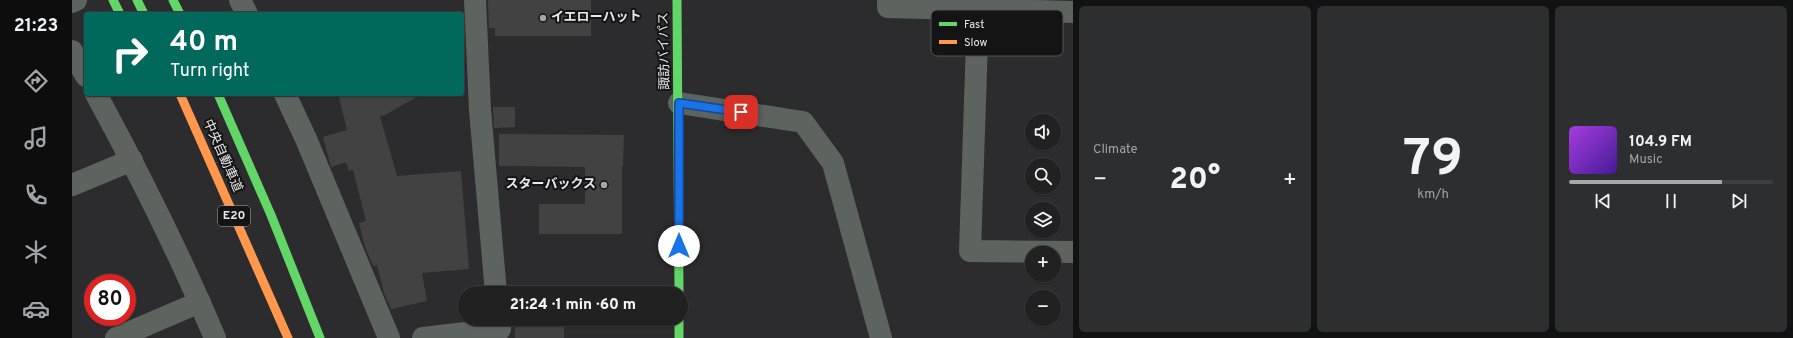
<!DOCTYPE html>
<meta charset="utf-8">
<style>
:root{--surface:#212122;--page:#2d2e2f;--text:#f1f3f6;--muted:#a2a3a5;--line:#3e3e40;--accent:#a6a6a8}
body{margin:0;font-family:Overpass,"Noto Sans JP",sans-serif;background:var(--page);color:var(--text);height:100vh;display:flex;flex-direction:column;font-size:15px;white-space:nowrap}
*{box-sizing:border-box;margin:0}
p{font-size:13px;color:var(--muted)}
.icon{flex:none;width:22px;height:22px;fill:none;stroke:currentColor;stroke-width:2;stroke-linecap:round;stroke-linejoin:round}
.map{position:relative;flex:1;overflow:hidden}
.drawer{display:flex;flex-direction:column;gap:6px;padding:6px;background:#121213;width:720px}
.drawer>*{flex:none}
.top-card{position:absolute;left:12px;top:12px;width:380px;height:84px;border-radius:4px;box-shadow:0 1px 3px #0004,0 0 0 1px var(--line);background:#00695c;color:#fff;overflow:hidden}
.buttons{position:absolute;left:953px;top:114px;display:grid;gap:8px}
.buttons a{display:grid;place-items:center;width:36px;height:36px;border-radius:50%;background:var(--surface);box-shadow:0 1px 3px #0004,0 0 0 1px var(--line);font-size:20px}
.speed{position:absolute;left:12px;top:274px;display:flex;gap:8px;font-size:20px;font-weight:700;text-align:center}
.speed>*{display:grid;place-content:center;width:52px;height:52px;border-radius:50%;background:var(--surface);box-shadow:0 1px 3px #0004,0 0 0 1px var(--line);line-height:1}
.speed .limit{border:6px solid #d22;background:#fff;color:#111}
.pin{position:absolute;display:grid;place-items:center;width:34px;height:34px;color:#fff;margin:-17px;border-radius:8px;box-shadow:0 2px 6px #0006}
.me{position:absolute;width:44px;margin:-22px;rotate:0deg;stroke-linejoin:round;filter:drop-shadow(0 0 3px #0008)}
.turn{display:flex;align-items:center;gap:14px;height:84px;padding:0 20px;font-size:18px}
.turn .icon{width:52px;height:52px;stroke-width:2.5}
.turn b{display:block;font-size:28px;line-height:34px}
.big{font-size:30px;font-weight:800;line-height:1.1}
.drawer .card{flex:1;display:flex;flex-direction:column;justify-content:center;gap:6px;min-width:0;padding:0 14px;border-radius:6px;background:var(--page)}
.drawer .dial{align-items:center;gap:0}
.dial b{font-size:52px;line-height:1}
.song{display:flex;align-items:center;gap:12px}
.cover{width:48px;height:48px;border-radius:6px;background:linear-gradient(135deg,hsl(280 70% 55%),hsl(260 70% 35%))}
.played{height:4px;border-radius:2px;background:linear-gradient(90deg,var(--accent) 75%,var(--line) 75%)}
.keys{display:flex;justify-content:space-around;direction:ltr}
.heat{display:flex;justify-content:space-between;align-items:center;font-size:22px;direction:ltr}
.drawer .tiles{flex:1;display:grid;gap:6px;grid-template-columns:repeat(3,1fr)}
.trip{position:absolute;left:386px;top:286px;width:230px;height:40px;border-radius:20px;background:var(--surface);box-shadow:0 1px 3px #0004,0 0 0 1px var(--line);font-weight:800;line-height:40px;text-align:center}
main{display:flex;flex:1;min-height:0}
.dock{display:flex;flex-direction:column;width:72px;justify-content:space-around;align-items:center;background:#0d0d0e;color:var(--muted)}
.dock .icon{width:28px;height:28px}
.dock .current{color:var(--accent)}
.dock b{font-size:18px;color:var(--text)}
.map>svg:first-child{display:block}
</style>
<main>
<nav class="dock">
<b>21:23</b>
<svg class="icon current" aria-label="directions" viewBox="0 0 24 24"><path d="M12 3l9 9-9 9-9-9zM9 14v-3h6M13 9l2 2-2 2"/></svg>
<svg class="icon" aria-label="music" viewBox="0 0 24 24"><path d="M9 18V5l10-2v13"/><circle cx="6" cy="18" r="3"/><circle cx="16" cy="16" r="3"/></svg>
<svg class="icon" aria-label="phone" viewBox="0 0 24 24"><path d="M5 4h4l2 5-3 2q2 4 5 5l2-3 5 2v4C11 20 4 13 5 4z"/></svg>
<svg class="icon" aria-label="climate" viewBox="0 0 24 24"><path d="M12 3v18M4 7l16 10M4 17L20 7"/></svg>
<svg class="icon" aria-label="car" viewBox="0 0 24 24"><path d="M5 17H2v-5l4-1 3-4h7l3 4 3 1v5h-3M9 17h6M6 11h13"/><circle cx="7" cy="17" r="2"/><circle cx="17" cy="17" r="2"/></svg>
</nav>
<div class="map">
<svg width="1001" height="338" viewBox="0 0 1001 338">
<rect width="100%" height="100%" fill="#2c2c2e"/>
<g fill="#424243">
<path d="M 416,0 L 519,0 L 519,36 L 423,36 L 423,28 L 417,28 Z"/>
<path d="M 266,94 L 350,94 L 313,115 L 308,116 L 325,176 L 389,171 L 397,269 L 350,273 L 355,301 L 319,309 L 312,293 L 305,265 L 301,266 L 293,247 L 287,223 L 294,221 L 281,170 L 277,171 L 274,162 L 259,167 L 251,137 L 275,130 Z"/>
<path d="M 421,107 L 443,107 L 443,127 L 422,128 Z"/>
<path d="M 427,134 L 552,135 L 551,167 L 550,167 L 550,234 L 467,234 L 467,204 L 513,204 L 513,167 L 427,166 Z"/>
<path d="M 448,291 L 490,292 L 490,293 L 448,293 Z"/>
<rect x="443" y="319" width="49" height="19"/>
</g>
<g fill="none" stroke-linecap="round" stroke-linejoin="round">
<g stroke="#5d635e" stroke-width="22">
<path d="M 168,0 L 175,14"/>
<path d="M 403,0 L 408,110 L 424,293"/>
<path d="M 816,0 L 816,7 L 1001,12"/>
<path d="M 0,2 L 4,0"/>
<path d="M 906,11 L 898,251 L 1001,252"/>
<path d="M 0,51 L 14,76"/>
<path d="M 24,94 C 67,173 108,255 143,338"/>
<path d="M 213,94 L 234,139 L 317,338"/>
<path d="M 607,103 L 731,122 L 761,163 L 809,338"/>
<path d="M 0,185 L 60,160"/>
<path d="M 44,338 L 128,302"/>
<path d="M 351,338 L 428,329 L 427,319"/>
</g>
<g stroke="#63d668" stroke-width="9">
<path d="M 41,0 L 48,14"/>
<path d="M 65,0 L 72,14"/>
<path d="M 101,0 L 108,14"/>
<path d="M 605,0 L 607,293"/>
<path d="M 146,94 L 199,215 L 248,338"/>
<path d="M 607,319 L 607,338"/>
</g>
<path stroke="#ff974d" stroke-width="9" d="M 108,94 L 216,338"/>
</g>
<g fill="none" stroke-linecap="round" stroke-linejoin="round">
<g stroke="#114b97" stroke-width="10">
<path id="route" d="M 607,246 L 607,103 L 669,112"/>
</g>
<use href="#route" stroke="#1a73e8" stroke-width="7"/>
</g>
<g fill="#a6a6a8" stroke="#141415" stroke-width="1.5">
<circle cx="471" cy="18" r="4"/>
<circle cx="532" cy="185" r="4"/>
</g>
<g text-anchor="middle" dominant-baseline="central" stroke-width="4" stroke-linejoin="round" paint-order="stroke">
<rect fill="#141415" stroke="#a8a8aa" stroke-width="1" x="146" y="206" width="32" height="20" rx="3"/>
<g font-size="12" font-weight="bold" fill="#e8e7ea">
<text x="162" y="216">E20</text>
</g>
<g font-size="13" font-weight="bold" fill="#e8e7ea" stroke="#141415" text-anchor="start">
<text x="479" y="18">イエローハット</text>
<text x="524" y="185" text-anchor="end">スターバックス</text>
</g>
<g font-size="13" fill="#e8e7ea" stroke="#141415">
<text transform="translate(593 51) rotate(-91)">諏訪バイパス</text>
<text transform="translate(150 156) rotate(66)">中央自動車道</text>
</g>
</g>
<rect x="859" y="10" width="132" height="46" rx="6" fill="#141415" stroke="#545355" stroke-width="1"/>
<rect x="867" y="22" width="18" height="4" fill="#63d668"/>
<rect x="867" y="40" width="18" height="4" fill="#ff974d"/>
<g font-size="11" fill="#e8e7ea">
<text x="892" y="28">Fast</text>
<text x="892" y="46">Slow</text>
</g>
</svg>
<div class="buttons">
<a><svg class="icon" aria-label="sound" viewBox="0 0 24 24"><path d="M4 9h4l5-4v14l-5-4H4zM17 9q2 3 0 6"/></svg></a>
<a><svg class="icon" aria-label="search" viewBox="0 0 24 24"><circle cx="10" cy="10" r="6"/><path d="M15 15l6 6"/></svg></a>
<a><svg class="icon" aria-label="layers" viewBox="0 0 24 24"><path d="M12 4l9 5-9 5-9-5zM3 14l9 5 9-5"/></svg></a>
<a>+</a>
<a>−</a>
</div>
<div class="speed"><div class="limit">80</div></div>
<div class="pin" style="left:669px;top:112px;background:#d93025"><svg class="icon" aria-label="arrive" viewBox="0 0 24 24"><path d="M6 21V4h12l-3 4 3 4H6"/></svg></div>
<svg class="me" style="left:607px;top:246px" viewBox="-20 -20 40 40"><circle r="19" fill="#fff"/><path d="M0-13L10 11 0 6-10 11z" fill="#1a73e8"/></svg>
<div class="trip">21:24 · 1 min · 60 m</div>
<div class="top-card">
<div class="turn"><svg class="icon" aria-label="right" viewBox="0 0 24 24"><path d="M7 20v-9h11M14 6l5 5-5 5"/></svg><div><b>40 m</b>Turn right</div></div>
</div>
</div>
<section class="drawer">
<div class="tiles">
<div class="card"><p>Climate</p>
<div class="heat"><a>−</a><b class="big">20°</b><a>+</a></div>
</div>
<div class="card dial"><b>79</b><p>km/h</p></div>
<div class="card">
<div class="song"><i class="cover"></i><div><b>104.9 FM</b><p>Music</p></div></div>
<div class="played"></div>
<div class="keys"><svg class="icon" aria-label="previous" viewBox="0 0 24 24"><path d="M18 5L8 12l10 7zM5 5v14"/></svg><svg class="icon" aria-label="pause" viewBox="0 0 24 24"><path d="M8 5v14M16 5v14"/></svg><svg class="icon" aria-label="next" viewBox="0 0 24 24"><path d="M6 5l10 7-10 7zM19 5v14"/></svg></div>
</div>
</div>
</section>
</main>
